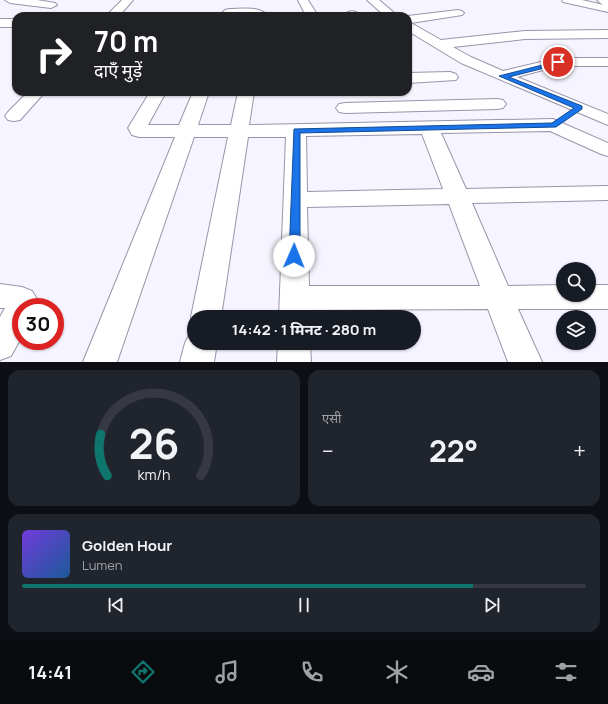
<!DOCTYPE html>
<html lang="hi">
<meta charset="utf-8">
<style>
:root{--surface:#171b24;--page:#20242c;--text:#f1f3f6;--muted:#9ea1a6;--line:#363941;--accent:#0f766e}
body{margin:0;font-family:Manrope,"Noto Sans Devanagari",sans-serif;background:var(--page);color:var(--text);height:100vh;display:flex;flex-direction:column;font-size:15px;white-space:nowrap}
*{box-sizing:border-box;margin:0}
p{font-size:13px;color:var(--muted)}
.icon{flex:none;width:22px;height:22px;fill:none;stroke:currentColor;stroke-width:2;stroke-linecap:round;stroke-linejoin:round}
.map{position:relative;height:362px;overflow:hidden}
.side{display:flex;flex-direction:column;gap:8px;padding:8px;background:#0d0f14;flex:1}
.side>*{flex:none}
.top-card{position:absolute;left:12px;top:12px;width:400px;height:84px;border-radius:12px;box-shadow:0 1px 3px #0004;background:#202124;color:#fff;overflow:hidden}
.buttons{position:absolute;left:556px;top:262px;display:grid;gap:8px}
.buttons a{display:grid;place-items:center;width:40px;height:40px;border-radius:50%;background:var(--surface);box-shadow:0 1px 3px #0004;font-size:20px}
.speed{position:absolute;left:12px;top:298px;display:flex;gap:8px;font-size:20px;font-weight:700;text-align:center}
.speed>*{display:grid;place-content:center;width:52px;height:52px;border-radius:50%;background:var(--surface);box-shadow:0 1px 3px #0004;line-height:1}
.speed .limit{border:6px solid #d22;background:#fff;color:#111}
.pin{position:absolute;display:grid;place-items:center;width:34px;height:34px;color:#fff;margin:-17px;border:2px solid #fff;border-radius:50%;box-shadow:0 1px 4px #0007}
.me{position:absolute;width:44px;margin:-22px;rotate:1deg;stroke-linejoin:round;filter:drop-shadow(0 0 3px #0008)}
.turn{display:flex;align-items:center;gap:14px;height:84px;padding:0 16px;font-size:18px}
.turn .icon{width:52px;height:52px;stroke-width:2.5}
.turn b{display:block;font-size:28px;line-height:34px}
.big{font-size:30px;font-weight:700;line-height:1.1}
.side .widget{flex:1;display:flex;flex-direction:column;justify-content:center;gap:6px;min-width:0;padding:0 14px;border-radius:12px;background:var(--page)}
.side .dial{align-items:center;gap:0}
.dial svg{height:104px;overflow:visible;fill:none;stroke:var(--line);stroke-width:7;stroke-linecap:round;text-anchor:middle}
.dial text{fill:var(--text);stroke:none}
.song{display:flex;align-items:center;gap:12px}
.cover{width:48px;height:48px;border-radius:6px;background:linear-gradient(135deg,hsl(260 70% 55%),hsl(210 70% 35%))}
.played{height:4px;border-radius:2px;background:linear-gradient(90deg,var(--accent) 80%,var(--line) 80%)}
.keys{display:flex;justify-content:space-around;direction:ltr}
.heat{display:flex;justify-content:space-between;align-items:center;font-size:22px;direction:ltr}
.side .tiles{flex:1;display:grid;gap:8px;grid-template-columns:1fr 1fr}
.widget:last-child{grid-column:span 2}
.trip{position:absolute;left:187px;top:310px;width:234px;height:40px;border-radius:20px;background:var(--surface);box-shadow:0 1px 3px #0004;font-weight:700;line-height:40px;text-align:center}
.menu{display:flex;height:64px;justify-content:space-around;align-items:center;background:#090b0e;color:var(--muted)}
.menu .icon{width:28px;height:28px}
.menu .selected{color:var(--accent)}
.menu b{font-size:18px;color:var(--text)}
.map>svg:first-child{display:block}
</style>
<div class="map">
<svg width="608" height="362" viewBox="0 0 608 362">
<rect width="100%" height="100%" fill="#f6f4fe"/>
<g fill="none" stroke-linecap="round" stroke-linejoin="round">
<g stroke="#9994a9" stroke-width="2">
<g id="street">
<path d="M 5,0 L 37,0 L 55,3 L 57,5 L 51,8 L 10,3 Z"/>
<path d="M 122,0 L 133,0 L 119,16 L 106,16 Z"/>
<path d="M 298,0 L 308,0 L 318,16 L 306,16 Z"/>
<path d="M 367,0 L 379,0 L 398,16 L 385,16 Z"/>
<path d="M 597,0 L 608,0 L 608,7 L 604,6 Z"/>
<path d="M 229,9 C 239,9 259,6 266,14 L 265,16 L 225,14 L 223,12 L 225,10 Z"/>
<path d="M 458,10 L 462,11 L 464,13 L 462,15 L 411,23 L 441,40 L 525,31 L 608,30 L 608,38 L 525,39 L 453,47 L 471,57 L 503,71 L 558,58 L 608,58 L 608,66 L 558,66 L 517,77 L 608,114 L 608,125 L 461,63 L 408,31 L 408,16 Z"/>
<path d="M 352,11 L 356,12 L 360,16 L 348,16 L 346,14 L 348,12 Z"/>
<rect x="0" y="19" width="16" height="8"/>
<path d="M 450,72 L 456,74 L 458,77 L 456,80 L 408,83 L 408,73 Z"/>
<path d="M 28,92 L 45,92 L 20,120 L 14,121 L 8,120 L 5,116 L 8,112 Z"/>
<path d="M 150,92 L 166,92 L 148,125 L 179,125 L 193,92 L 209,92 L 198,125 L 231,125 L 238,92 L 254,92 L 249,125 L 553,119 L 608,143 L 608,156 L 601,154 L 550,131 L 441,133 L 466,189 L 608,186 L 608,200 L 472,203 L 508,286 L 563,285 L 563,295 L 589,295 L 589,285 L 608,285 L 608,309 L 518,309 L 542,362 L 508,362 L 488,309 L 309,310 L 309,317 L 279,317 L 286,137 L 248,137 L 221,317 L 194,317 L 194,323 L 191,317 L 228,137 L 194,137 L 117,362 L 83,362 L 175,137 L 139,137 L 132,135 L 128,128 ZM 422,134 L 443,189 L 307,192 L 306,136 ZM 449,204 L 480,286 L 309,286 L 307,207 Z"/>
<path d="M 497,99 L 503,100 L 506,104 L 503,108 L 497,109 L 345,113 L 339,112 L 336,108 L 339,104 L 345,103 Z"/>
<path d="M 0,284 L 22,287 L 32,291 L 37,299 L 36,307 L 21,307 L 21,338 L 11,356 L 0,360 L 0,317 L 5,308 L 0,308 Z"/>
<path d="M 194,332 L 194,343 L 217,343 L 214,362 L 180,362 L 185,343 L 190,333 Z"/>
<path d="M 278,343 L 310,343 L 311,362 L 277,362 Z"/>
</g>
</g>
<g stroke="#9994a9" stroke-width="2">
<path id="secondary" d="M 562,0 L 582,0 L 608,6 L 608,12 L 563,2 Z"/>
</g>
<use href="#street" fill="#fff" fill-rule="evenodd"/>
<use href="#secondary" fill="#fff" fill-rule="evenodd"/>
</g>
<path fill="#1a73e8" stroke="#114b97" d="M 558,61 L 560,61 L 560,64 L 509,77 L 582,106 L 582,109 L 556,127 L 300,133 L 300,256 L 298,259 L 290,259 L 289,256 L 294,129 L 552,123 L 574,108 L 499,76 Z"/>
</svg>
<div class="buttons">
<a><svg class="icon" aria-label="search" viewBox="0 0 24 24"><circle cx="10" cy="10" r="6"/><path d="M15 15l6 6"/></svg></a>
<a><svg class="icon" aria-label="layers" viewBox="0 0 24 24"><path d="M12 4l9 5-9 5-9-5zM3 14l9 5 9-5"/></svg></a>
</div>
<div class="speed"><div class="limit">30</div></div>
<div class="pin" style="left:558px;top:62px;background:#d93025"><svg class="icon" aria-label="arrive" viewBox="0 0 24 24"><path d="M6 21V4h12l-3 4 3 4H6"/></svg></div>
<svg class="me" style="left:294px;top:256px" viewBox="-20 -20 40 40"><circle r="19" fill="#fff"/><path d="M0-13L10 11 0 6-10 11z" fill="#1a73e8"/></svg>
<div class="trip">14:42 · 1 मिनट · 280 m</div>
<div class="top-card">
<div class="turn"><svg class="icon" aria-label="right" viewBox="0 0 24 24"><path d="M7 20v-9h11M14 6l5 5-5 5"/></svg><div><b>70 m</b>दाएँ मुड़ें</div></div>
</div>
</div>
<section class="side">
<div class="tiles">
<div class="widget dial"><svg viewBox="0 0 100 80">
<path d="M14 69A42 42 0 1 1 86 69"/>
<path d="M14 69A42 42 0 0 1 9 37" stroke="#0f766e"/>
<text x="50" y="56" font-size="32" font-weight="700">26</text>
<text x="50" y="72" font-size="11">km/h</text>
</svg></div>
<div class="widget"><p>एसी</p>
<div class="heat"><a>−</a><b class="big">22°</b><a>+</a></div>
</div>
<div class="widget">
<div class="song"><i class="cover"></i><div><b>Golden Hour</b><p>Lumen</p></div></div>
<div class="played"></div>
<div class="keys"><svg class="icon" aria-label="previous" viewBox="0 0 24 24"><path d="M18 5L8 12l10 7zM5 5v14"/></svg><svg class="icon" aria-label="pause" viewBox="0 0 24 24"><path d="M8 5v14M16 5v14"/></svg><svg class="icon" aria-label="next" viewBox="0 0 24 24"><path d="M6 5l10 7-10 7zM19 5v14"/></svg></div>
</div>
</div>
</section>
<nav class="menu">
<b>14:41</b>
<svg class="icon selected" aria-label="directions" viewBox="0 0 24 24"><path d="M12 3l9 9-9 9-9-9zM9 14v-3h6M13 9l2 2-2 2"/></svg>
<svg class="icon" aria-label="music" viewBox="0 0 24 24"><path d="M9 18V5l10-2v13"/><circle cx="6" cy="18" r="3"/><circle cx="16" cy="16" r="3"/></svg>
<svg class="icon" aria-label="phone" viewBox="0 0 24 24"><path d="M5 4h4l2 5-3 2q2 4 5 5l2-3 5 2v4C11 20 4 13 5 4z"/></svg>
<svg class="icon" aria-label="climate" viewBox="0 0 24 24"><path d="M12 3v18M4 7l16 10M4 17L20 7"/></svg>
<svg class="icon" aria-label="car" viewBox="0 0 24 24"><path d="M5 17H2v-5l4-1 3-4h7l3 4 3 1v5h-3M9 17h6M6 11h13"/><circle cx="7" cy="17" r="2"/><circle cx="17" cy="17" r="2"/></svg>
<svg class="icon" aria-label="filters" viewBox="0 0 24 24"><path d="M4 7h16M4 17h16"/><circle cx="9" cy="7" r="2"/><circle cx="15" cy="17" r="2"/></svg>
</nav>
